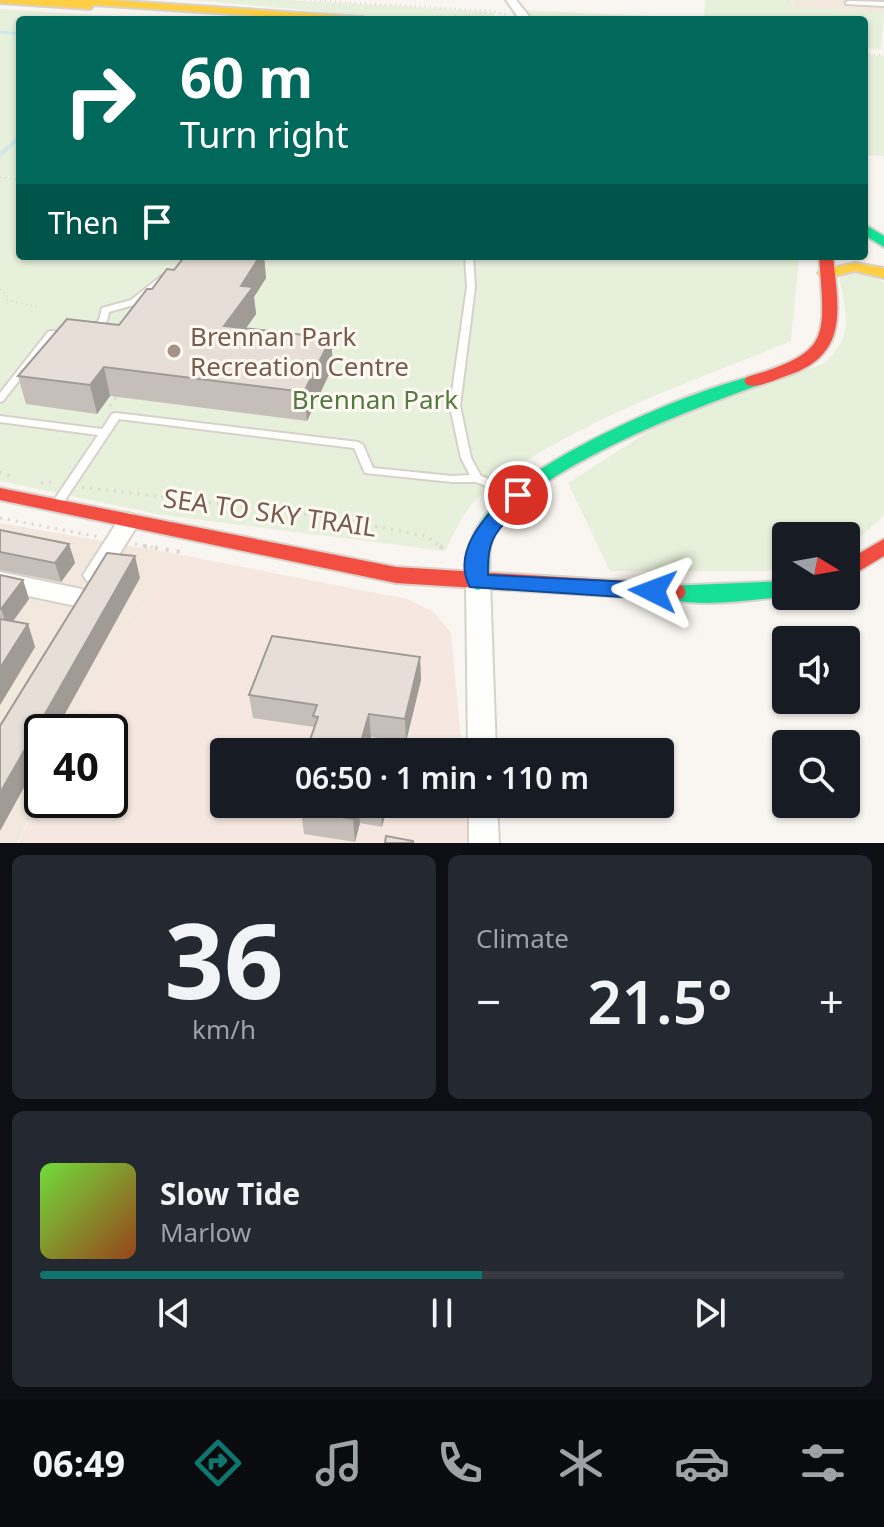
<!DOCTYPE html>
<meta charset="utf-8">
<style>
:root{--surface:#171b24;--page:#242831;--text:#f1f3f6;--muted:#9ea1a6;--line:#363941;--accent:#0f766e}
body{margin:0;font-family:"Noto Sans",sans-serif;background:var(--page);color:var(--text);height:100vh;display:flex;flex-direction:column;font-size:30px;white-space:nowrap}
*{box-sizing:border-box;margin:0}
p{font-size:26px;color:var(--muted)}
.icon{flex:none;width:44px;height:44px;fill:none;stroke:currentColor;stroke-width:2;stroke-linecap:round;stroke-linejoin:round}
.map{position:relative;height:843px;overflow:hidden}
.drawer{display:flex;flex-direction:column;gap:12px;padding:12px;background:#0d0f14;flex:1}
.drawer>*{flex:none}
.guide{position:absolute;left:16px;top:16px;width:852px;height:244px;border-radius:8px;box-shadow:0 2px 6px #0004;background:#00695c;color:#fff;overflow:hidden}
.needle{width:52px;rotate:101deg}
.controls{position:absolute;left:772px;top:522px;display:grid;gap:16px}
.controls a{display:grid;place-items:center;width:88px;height:88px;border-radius:8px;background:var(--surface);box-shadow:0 2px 6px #0004;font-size:40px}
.speed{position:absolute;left:24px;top:714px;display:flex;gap:16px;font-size:40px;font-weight:700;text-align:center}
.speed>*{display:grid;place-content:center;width:104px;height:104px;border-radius:50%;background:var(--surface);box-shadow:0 2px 6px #0004;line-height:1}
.speed .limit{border:4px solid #111;border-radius:12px;background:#fff;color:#111}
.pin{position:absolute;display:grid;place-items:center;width:68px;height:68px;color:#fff;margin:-34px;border:4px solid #fff;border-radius:50%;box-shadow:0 2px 8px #0007}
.me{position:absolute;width:88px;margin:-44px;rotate:273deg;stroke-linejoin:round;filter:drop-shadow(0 0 6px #0008)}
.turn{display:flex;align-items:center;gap:28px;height:168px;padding:0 32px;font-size:36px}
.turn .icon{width:104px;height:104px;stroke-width:2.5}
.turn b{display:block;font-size:56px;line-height:68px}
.then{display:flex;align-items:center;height:76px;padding:0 32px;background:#0003;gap:16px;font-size:30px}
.big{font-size:60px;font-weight:600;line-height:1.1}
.drawer .tile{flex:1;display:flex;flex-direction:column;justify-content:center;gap:12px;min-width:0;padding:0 28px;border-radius:12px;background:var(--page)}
.drawer .dial{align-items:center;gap:0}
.dial b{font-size:104px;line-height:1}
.song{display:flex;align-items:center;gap:24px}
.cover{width:96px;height:96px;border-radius:12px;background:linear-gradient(135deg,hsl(100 70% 55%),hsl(20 70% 35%))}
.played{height:8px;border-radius:4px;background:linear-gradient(90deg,var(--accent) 55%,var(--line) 55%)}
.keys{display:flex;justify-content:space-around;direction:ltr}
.heat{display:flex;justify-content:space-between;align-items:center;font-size:44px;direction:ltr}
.drawer .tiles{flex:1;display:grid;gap:12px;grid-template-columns:1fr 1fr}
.tile:last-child{grid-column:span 2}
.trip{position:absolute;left:210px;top:738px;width:464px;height:80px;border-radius:8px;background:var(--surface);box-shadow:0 2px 6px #0004;font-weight:600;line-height:80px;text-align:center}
.tabs{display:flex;height:128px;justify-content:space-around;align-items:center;background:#090b0e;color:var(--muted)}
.tabs .icon{width:56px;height:56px}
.tabs .selected{color:var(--accent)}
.tabs b{font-size:36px;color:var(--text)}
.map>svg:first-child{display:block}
</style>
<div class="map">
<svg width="884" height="843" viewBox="0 0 884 843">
<rect width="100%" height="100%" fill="#f9f5f0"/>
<g fill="#f2e8de">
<path d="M 792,0 L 884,0 L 884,13 L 793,8 Z"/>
<path d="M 0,523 L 171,553 L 76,732 L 42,732 L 42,796 L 17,843 L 0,843 Z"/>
</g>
<path fill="#f6e8e1" d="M 171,553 L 407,599 L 434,612 L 451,633 L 462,752 L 224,752 L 224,804 L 467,804 L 471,843 L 18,843 L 42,797 L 42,800 L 110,800 L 110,732 L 76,732 Z"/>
<g fill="#e7f0db">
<path d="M 194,0 L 285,0 L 495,12 L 491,20 L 413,20 Z"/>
<path d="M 705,0 L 791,0 L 793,7 L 884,12 L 881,49 L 864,48 L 864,20 L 516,20 L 513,17 L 515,10 L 704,18 Z"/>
<path d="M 0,9 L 178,20 L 20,20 L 20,256 L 799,256 L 791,341 C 693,382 547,429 472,504 C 461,516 453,537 445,551 L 162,515 L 0,481 Z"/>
<path d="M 864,55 L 884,56 L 884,156 L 864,155 Z"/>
<path d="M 851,273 L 870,274 L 884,283 L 884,515 L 846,550 L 846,536 L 786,536 L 786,568 L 764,571 L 610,571 L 568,483 L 646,433 L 703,405 L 823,364 C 855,338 846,314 839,277 Z"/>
</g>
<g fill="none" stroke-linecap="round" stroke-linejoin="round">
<g stroke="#d0e8ea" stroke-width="3">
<path d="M 0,32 L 20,34"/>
<path d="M 17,139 L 20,137"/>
</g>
<path stroke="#d0e8ea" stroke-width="4" d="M 0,155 L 20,137"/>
<g stroke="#d7d1cb" stroke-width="4">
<g id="lane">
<path d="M 848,1 L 884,2 L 884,6 L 846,4 L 846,2 Z"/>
<path d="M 465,256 L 473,256 L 475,287 L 460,406 L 471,458 L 481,476 L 517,489 L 518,492 L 517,495 L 509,495 L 476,482 L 452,482 L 365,473 L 354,448 L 119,419 L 59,509 L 51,509 L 50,506 L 98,435 L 0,422 L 0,416 L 102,429 L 112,414 L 116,413 L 358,442 L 363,445 L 373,468 L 452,476 L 470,475 L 461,458 L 450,406 L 467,287 Z"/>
<path d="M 164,274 L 167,275 L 167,279 L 137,304 L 109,312 L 107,321 L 95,334 L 89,334 L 87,332 L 99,320 L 102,308 L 131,300 Z"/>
<path d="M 51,331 L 65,332 L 70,335 L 65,338 L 53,337 L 3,401 L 0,402 L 0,393 L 48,332 Z"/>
</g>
</g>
<g stroke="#d7d1cb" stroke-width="4">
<g id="street">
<path d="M 506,0 L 516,0 L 532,20 L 520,20 Z"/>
<path d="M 129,513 L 137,516 L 140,521 L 103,581 L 95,583 L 87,581 L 83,575 L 87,569 L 121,516 Z"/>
<path d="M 0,572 L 81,589 L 89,592 L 93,598 L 89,604 L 81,607 L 0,590 Z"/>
<path d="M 478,573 L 486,576 L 490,582 L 496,752 L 468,752 L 466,582 L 470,576 Z"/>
<path d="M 469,804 L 497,804 L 499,843 L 469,843 Z"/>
</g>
</g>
<g stroke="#d9d2cb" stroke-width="4">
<g id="fast">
<path d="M 864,224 L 884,236 L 884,247 L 864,235 Z"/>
<path d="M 753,376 L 762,381 L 759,385 C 692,409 527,470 494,534 C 485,551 494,572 485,587 L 478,590 L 471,587 C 465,579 467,567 468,557 C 470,535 483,515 500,500 C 552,451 684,393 753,376 Z"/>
<path d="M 786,581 L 786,596 L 789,596 L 786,597 C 749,599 704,609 667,598 L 664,592 L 667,586 Z"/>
</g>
</g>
<g stroke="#d9d2cb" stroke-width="4">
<g id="slow">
<path d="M 0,0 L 108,0 L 363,17 L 368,20 L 319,20 L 94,5 L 90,9 L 0,3 Z"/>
<path d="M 855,263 L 884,268 L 884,278 L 855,271 L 826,278 L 818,273 L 821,270 Z"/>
</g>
</g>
<g stroke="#d9d2cb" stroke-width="4">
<g id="jam">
<path d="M 819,256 L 833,256 C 839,313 849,357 783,377 C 772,381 758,388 747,385 L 744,381 L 747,377 C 832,352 825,339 819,256 Z"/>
<path d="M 0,488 L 396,567 L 675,584 L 683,586 L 686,592 L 683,598 L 675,600 L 396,583 L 0,500 Z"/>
<path d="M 884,539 L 884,556 L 846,579 L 846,561 Z"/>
</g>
</g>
<g stroke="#dcd5d0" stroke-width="2" stroke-dasharray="1 4" stroke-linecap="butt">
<path d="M 305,0 L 493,11 L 508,15"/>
<path d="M 864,54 L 884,55"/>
<path d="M 0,177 L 20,180"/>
<path d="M 0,289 L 7,295 L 6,300 L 37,307"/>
</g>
<g stroke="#dcd5d0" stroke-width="3" stroke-dasharray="2 6" stroke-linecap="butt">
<path d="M 110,406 L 117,396"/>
<path d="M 0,472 L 15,478"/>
<path d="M 41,483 L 51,482"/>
<path d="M 82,487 L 334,518 L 426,536 L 443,548"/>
<path d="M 0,518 L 100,537"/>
<path d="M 135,544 L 156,548"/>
</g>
<g stroke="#dcd5d0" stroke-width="4" stroke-dasharray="3 8" stroke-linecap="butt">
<path d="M 144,546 L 187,553"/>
<path d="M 440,546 L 449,552"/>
</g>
<use href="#lane" fill="#fefefd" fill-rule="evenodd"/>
<use href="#street" fill="#fefefd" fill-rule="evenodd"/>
<use href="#fast" fill="#16e098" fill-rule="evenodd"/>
<use href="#slow" fill="#ffcf43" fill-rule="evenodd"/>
<use href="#jam" fill="#f24e42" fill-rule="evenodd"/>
</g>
<g fill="#c6bfb9">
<path d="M 185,256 L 264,256 L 266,278 L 254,297 L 256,314 L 246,328 L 331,338 L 333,366 L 307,421 L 110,396 L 97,414 L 26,404 L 18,376 L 119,325 L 152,289 L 174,270 Z"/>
<path d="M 0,530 L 69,544 L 75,563 L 61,582 L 0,570 Z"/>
<path d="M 0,575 L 23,580 L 29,599 L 13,621 L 28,624 L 35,647 L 0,705 Z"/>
<path d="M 420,657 L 421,680 L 406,742 L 371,737 L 366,752 L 311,752 L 310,740 L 314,727 L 253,718 L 249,695 Z"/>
<path d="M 303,804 L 388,804 L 382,827 L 360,823 L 355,842 L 304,834 L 301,811 Z"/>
</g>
<g fill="#a19b96">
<path d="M 260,256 L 264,256 L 266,278 L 254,297 L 256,314 L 228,354 L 224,326 L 241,286 Z"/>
<path d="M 331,338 L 333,366 L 307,421 L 304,392 Z"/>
<path d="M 104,367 L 110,396 L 97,414 L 90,385 Z"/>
<path d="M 69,544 L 75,563 L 61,582 L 55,563 Z"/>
<path d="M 135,556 L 140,578 L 55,732 L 42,732 L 42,755 L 0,831 L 0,793 Z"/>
<path d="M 23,580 L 29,599 L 8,628 L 1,609 Z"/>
<path d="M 28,624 L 35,647 L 0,705 L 0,668 Z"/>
<path d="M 420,657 L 421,680 L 406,742 L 405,719 Z"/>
<path d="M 369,714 L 371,737 L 366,752 L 358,752 Z"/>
<path d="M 357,804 L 358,804 L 360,823 L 355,842 L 353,819 Z"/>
<path d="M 381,804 L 388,804 L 382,827 Z"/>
</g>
<g fill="#e6ded7" stroke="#a19b96" stroke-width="2">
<path d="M 185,256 L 260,256 L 241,286 L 253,287 L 224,326 L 331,338 L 304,392 L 104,367 L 90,385 L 18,376 L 67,319 L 119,325 L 147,289 L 152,289 L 167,269 L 174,270 Z"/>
<path d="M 0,530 L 69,544 L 55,563 L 0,552 Z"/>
<path d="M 107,553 L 135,556 L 0,793 L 0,726 Z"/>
<path d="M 0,575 L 23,580 L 1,609 L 0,609 Z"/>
<path d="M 0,619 L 28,624 L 0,668 Z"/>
<path d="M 272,636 L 420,657 L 405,719 L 369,714 L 358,752 L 319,752 L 322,742 L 310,740 L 318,717 L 313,716 L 317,705 L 249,695 Z"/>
<path d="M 303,804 L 357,804 L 353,819 L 301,811 Z"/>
<path d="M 386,836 L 413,841 L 413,843 L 385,843 Z"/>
</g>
<path fill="#1a73e8" stroke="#114b97" stroke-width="2" d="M 518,488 L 528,495 C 506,528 486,527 488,575 L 653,583 L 661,585 L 664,591 L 661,596 L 653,599 L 470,587 C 450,550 488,514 511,490 Z"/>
<circle fill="#a69286" stroke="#fffaf3" stroke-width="3" cx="174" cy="351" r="8"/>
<g text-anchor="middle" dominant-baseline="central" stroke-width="6" stroke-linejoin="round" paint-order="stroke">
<g font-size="26" fill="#7a5c4d" stroke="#fffaf3" text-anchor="start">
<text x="190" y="336">Brennan Park<tspan x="190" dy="30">Recreation Centre</tspan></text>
</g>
<g font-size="26" fill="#537a41" stroke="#fffaf3">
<text x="375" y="399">Brennan Park</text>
</g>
<g font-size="26" fill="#7a5c4d" stroke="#fffaf3">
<text transform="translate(270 512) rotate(8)">SEA TO SKY TRAIL</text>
</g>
</g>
</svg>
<div class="controls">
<a><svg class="needle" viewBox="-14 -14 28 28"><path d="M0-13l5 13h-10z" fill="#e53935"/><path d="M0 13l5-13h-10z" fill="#9ea1a6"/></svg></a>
<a><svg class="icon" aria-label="sound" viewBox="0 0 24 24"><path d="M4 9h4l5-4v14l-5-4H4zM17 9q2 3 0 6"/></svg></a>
<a><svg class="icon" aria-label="search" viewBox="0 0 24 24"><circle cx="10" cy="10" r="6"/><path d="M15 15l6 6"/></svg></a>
</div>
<div class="speed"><div class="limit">40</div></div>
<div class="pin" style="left:518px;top:495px;background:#d93025"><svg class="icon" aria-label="arrive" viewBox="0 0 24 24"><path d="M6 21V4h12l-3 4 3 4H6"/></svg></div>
<svg class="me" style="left:653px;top:591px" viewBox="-20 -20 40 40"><path d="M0-17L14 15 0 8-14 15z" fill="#1a73e8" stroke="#fff" stroke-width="4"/></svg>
<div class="trip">06:50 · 1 min · 110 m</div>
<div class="guide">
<div class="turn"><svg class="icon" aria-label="right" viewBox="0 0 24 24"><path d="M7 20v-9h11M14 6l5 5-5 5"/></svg><div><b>60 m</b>Turn right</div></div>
<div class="then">Then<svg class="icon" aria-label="arrive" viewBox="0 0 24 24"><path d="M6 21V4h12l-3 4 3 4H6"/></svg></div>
</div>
</div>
<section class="drawer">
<div class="tiles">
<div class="tile dial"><b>36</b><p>km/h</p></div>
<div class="tile"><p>Climate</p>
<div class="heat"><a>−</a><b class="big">21.5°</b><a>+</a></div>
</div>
<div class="tile">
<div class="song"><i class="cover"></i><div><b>Slow Tide</b><p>Marlow</p></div></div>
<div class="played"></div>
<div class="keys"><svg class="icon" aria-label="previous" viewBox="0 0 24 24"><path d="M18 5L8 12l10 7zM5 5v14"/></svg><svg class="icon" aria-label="pause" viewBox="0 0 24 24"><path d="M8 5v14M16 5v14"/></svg><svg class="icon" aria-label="next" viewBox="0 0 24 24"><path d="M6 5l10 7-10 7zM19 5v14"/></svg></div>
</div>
</div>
</section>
<nav class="tabs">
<b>06:49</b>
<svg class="icon selected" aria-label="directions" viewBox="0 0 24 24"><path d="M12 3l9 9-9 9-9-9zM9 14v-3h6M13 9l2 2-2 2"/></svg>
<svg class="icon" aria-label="music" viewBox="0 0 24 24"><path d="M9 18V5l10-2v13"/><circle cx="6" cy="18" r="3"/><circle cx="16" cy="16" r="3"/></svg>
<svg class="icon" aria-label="phone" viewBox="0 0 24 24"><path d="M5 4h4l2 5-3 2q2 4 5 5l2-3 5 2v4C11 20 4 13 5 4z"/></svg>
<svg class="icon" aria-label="climate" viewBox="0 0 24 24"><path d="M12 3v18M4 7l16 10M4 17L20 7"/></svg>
<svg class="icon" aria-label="car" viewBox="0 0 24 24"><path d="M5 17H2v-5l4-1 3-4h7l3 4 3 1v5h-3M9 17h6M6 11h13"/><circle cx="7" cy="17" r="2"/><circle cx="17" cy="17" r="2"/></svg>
<svg class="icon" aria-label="filters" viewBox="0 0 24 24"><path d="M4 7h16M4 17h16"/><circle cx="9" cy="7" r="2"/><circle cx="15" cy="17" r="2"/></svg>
</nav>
